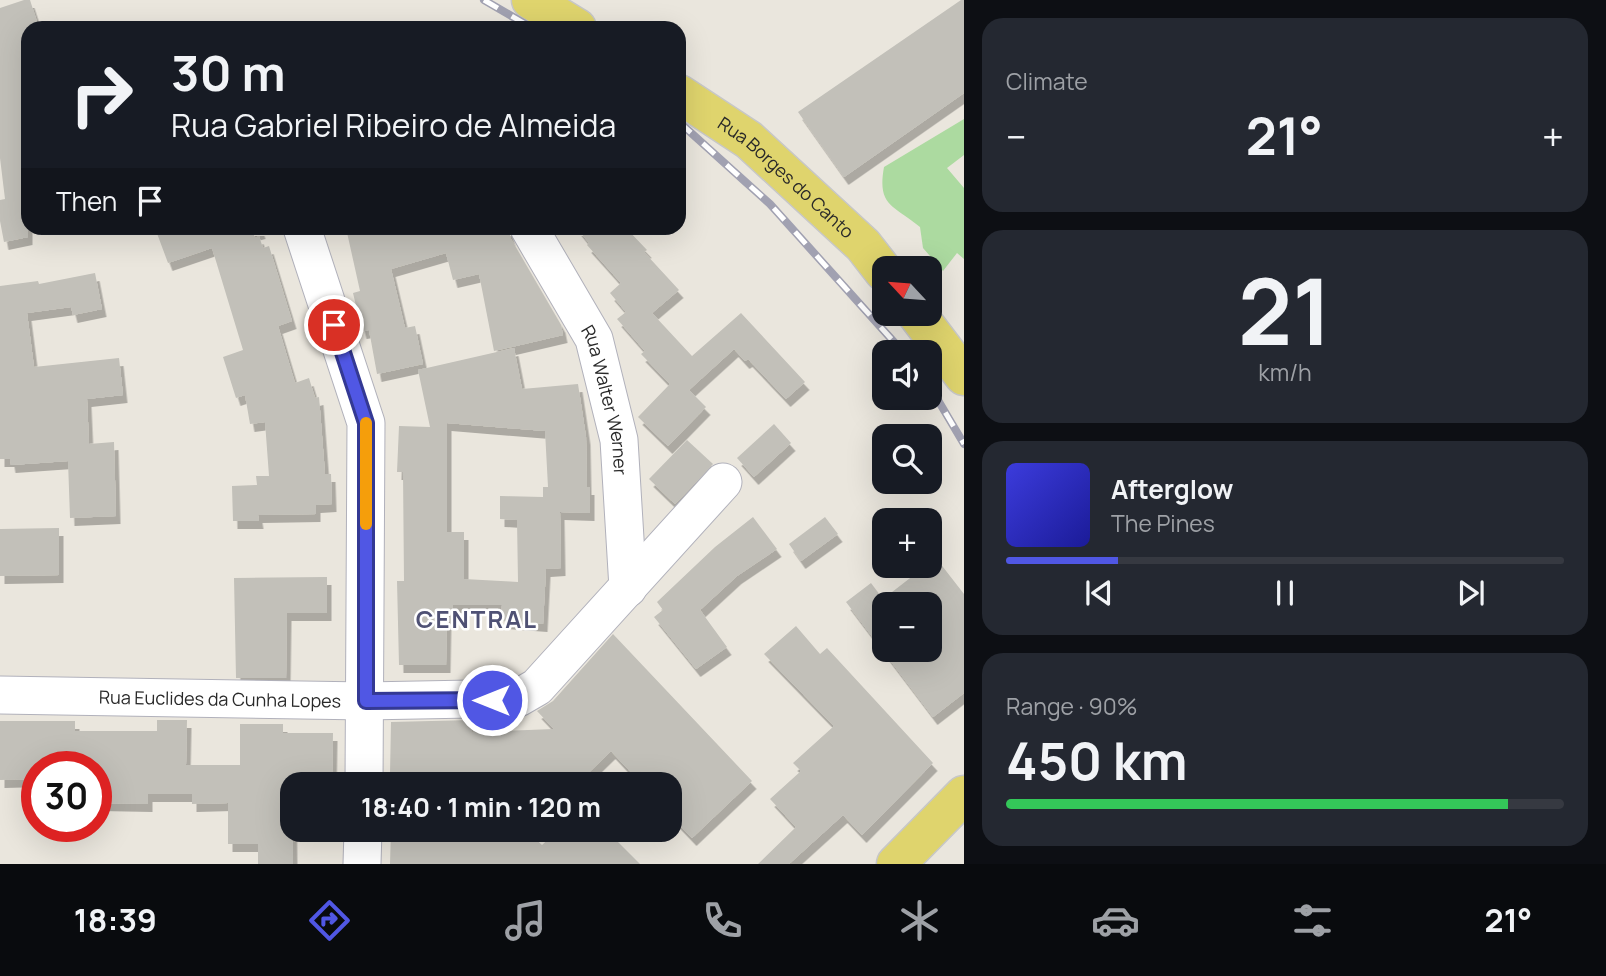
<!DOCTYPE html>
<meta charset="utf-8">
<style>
:root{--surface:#171b24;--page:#242831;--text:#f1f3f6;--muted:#9ea1a6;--line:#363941;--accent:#5057e4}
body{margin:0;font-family:Manrope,sans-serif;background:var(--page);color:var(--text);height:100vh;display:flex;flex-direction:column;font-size:26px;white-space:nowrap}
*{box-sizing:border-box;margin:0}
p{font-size:23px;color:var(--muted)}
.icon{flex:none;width:38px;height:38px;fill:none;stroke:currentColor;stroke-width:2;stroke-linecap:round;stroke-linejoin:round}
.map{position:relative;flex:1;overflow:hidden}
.panel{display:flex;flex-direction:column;gap:18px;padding:18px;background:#0d0f14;width:642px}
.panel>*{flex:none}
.hud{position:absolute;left:21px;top:21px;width:665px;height:214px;border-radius:21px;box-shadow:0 7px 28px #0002;background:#171b24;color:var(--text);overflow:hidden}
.needle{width:46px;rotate:296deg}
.controls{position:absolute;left:872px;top:256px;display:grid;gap:14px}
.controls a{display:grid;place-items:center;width:70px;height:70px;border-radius:14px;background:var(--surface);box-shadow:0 7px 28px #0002;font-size:35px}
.speed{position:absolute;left:21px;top:751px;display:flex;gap:14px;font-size:35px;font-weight:700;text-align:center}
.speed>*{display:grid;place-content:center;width:91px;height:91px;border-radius:50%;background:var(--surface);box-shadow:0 7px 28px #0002;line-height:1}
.speed .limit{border:10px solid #d22;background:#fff;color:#111}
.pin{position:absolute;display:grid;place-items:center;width:60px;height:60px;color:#fff;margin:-30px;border:4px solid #fff;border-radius:50%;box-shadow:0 2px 7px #0007}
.me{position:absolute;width:77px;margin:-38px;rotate:270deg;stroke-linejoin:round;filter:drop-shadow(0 0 5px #0008)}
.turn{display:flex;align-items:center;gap:24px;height:147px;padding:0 35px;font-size:32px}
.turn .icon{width:91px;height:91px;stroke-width:2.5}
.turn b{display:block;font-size:49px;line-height:60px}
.then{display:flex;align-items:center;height:66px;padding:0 35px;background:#0003;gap:14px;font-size:26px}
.big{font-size:52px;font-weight:700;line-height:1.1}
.panel .tile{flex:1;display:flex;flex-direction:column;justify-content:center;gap:10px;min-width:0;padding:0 24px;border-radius:21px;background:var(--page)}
.panel .dial{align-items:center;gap:0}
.dial b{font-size:91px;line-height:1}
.song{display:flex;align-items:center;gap:21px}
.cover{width:84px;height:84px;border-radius:10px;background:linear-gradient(135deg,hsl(240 70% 55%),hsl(240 70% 35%))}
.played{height:7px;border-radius:4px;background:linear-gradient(90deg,var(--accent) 20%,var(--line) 20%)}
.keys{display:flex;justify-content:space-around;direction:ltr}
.heat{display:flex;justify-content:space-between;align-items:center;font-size:38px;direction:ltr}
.charge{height:10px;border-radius:5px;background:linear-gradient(90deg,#34c759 90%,var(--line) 0)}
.trip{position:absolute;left:280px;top:772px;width:402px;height:70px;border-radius:21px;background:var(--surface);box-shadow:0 7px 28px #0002;font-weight:700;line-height:70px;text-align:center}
.tab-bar{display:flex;height:112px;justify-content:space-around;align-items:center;background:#090b0e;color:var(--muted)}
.tab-bar .icon{width:49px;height:49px}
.tab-bar .active{color:var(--accent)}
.tab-bar b{font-size:32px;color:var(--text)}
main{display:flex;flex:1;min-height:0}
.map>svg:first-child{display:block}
</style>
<main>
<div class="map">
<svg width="964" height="864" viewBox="0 0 964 864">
<defs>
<filter id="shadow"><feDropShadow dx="4.5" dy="8" stdDeviation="0" flood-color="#0004"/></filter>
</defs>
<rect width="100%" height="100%" fill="#eae6dd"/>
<path fill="#acdaa0" d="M 964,119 L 964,155 L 947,168 L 964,188 L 964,259 L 957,253 L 943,271 L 923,248 L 920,227 C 893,205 877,206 884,167 Z"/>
<g fill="#c2c0b9" fill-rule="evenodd" filter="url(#shadow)">
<path d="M 24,0 L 30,0 L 39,28 L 28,28 L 28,237 L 4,242 L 0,221 L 0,200 L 5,199 L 0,158 L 0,8 Z"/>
<path d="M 961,0 L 964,0 L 964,93 L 844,177 L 798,112 Z"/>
<path d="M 155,228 L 260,228 L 261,231 L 253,233 L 255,238 L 259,236 L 263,248 L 269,246 L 292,321 L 278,326 L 295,383 L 309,378 L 315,398 L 319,397 L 325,474 L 331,474 L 332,504 L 316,505 L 316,514 L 258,515 L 259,521 L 233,521 L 232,486 L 257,485 L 256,476 L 269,476 L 265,422 L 250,424 L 245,395 L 236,398 L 223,357 L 243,350 L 212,248 L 168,263 Z"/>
<path d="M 346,228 L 508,228 L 511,239 L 561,325 L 563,335 L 494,351 L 479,274 L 453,280 L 446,253 L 391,269 L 405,328 L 415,326 L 423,364 L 377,374 L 369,330 L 362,331 L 353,293 L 360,291 Z"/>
<path d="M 577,228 L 626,228 L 647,250 L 644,252 L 679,290 L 652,313 L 692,356 L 741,313 L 805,382 L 786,399 L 748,359 L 745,361 L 734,349 L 689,390 L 706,407 L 668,446 L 638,417 L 670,384 L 641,354 L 645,351 L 617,319 L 626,312 L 610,293 L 621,283 L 587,245 L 589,243 Z"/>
<path d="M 95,273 L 102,309 L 73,315 L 71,307 L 27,313 L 34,367 L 119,358 L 123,395 L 87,399 L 89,444 L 114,442 L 116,516 L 70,518 L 68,461 L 11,465 L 10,459 L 0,459 L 0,286 L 38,281 L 39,284 Z"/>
<path d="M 514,348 L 522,389 L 578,384 L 586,437 L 587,487 L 590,487 L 590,513 L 560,512 L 561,568 L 546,569 L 543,624 L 501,621 L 502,605 L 453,605 L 453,612 L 447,612 L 446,665 L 399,665 L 397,581 L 404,581 L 403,472 L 397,472 L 399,426 L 430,427 L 418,370 ZM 447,423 L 545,431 L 548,487 L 543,487 L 543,497 L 500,496 L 500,519 L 517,520 L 518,582 L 464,579 L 464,532 L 447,532 Z"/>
<path d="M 774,424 L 791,443 L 754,477 L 737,458 Z"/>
<path d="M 687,440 L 713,464 L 675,504 L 649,479 Z"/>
<path d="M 753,517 L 777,549 L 737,576 L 700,610 L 727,647 L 696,669 L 654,617 L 663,610 L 657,602 L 715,547 Z"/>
<path d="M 825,517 L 838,534 L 801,561 L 789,544 Z"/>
<path d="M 59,528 L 59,575 L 0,576 L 0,529 Z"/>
<path d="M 936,558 L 964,594 L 964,693 L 933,717 L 846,602 L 871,583 L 883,599 ZM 884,604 L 929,604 L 929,649 L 884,649 Z"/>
<path d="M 327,577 L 327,613 L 287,613 L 286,678 L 236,678 L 234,578 Z"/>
<path d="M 796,626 L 820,654 L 827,648 L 933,763 L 862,835 L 843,815 L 789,864 L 758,864 L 796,827 L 770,799 L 801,771 L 793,763 L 834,726 L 764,654 Z"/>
<path d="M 613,634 L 752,781 L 692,838 L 670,815 L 670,784 L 642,784 L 611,751 L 577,784 L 460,784 L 459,774 L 390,774 L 391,722 L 472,720 L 472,732 L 554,729 L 537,711 L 553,701 Z"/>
<path d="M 157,720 L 187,720 L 186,765 L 240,765 L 240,724 L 283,724 L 283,733 L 333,733 L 332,784 L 292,784 L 293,864 L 258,864 L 258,844 L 228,844 L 228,803 L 192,804 L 192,794 L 148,794 L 148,804 L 96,803 L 96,766 L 37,766 L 37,779 L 0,780 L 0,721 L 75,721 L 75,731 L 157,731 Z"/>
<path d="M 391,830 L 526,830 L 542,845 L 558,830 L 606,830 L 640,864 L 390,864 Z"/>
</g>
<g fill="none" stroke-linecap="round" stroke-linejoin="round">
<g stroke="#b1b1bb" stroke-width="39">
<g id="minor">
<path d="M 302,228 L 366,423 L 364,784"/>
<path id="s1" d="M 529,228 L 594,339 L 619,440 L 628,588"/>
<path id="s2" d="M 0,695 L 366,701 L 518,698 L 537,687 L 723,482"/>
<path d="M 362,864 L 363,830"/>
</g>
</g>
<g stroke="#c7c7c7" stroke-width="41">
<g id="major">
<path d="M 531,0 L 577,28"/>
<path id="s3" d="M 679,94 L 749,140 L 863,245 L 884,272"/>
<path d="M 916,313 L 964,376"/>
<path d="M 896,864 L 964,795"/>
</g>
</g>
<use href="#minor" stroke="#fff" stroke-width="37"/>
<use href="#major" stroke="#dfd46d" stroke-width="38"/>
<g stroke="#a1a1b1" stroke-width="8">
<g id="rail">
<path d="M 484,0 L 532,28"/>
<path d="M 679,122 L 770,204 L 903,352"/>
<path d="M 929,385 L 964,444"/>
</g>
</g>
<use href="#rail" stroke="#fff" stroke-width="5" stroke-dasharray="16" stroke-linecap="butt"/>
</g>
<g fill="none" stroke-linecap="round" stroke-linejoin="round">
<g stroke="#343994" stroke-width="18">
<path id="route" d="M 334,325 L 366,423 L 366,701 L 492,700"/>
</g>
<use href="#route" stroke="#5057e4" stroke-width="12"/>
<path stroke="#f59e0b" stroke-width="12" d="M 366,423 L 366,524"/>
</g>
<g text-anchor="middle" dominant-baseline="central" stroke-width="5" stroke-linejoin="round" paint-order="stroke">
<g font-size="18" fill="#292929" stroke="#fff">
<text stroke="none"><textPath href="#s3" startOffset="136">Rua Borges do Canto</textPath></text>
<text stroke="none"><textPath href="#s1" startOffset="191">Rua Walter Werner</textPath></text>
<text stroke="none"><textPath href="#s2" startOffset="220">Rua Euclides da Cunha Lopes</textPath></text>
</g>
<g font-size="24" font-weight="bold" letter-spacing="2" fill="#4f5174" stroke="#fff">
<text x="477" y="618">CENTRAL</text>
</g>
</g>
</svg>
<div class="controls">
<a><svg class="needle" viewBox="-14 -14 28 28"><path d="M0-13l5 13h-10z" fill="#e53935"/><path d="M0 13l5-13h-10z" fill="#9ea1a6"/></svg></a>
<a><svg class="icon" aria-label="sound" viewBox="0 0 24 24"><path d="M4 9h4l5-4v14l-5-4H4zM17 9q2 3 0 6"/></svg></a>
<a><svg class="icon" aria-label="search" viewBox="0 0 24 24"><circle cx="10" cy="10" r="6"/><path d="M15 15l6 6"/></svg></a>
<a>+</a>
<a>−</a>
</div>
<div class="speed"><div class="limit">30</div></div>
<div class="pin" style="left:334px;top:325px;background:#d93025"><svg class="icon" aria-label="arrive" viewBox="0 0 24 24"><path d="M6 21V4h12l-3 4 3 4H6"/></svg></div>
<svg class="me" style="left:492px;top:700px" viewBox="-20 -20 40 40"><circle r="17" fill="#5057e4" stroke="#fff" stroke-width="3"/><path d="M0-11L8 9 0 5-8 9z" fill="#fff"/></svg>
<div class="trip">18:40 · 1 min · 120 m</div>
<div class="hud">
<div class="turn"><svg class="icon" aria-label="right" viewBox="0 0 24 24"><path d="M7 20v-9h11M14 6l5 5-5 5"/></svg><div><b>30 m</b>Rua Gabriel Ribeiro de Almeida</div></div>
<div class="then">Then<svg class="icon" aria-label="arrive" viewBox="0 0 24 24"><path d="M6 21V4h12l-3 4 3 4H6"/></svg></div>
</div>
</div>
<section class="panel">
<div class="tile"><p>Climate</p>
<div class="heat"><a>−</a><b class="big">21°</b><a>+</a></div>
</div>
<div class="tile dial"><b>21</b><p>km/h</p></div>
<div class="tile">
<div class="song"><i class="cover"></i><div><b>Afterglow</b><p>The Pines</p></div></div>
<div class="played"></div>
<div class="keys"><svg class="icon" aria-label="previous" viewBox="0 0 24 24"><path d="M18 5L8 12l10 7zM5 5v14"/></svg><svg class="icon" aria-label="pause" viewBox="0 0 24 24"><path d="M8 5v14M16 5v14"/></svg><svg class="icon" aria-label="next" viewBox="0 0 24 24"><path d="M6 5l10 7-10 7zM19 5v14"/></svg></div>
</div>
<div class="tile"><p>Range · 90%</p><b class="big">450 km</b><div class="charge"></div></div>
</section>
</main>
<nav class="tab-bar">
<b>18:39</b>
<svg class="icon active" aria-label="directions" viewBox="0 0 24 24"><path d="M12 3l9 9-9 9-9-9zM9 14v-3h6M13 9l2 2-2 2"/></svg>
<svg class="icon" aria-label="music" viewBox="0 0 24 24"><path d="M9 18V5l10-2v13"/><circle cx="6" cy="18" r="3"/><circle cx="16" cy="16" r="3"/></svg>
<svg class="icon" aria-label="phone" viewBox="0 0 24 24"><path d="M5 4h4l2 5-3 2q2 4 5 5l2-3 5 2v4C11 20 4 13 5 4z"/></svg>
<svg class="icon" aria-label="climate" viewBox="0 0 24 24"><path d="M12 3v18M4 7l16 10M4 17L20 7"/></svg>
<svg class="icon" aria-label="car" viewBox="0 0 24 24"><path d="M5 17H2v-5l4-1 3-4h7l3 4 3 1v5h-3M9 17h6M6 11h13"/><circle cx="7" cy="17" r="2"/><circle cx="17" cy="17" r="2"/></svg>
<svg class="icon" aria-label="filters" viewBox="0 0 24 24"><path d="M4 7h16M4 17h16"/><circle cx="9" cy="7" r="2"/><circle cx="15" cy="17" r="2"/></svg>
<b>21°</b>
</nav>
